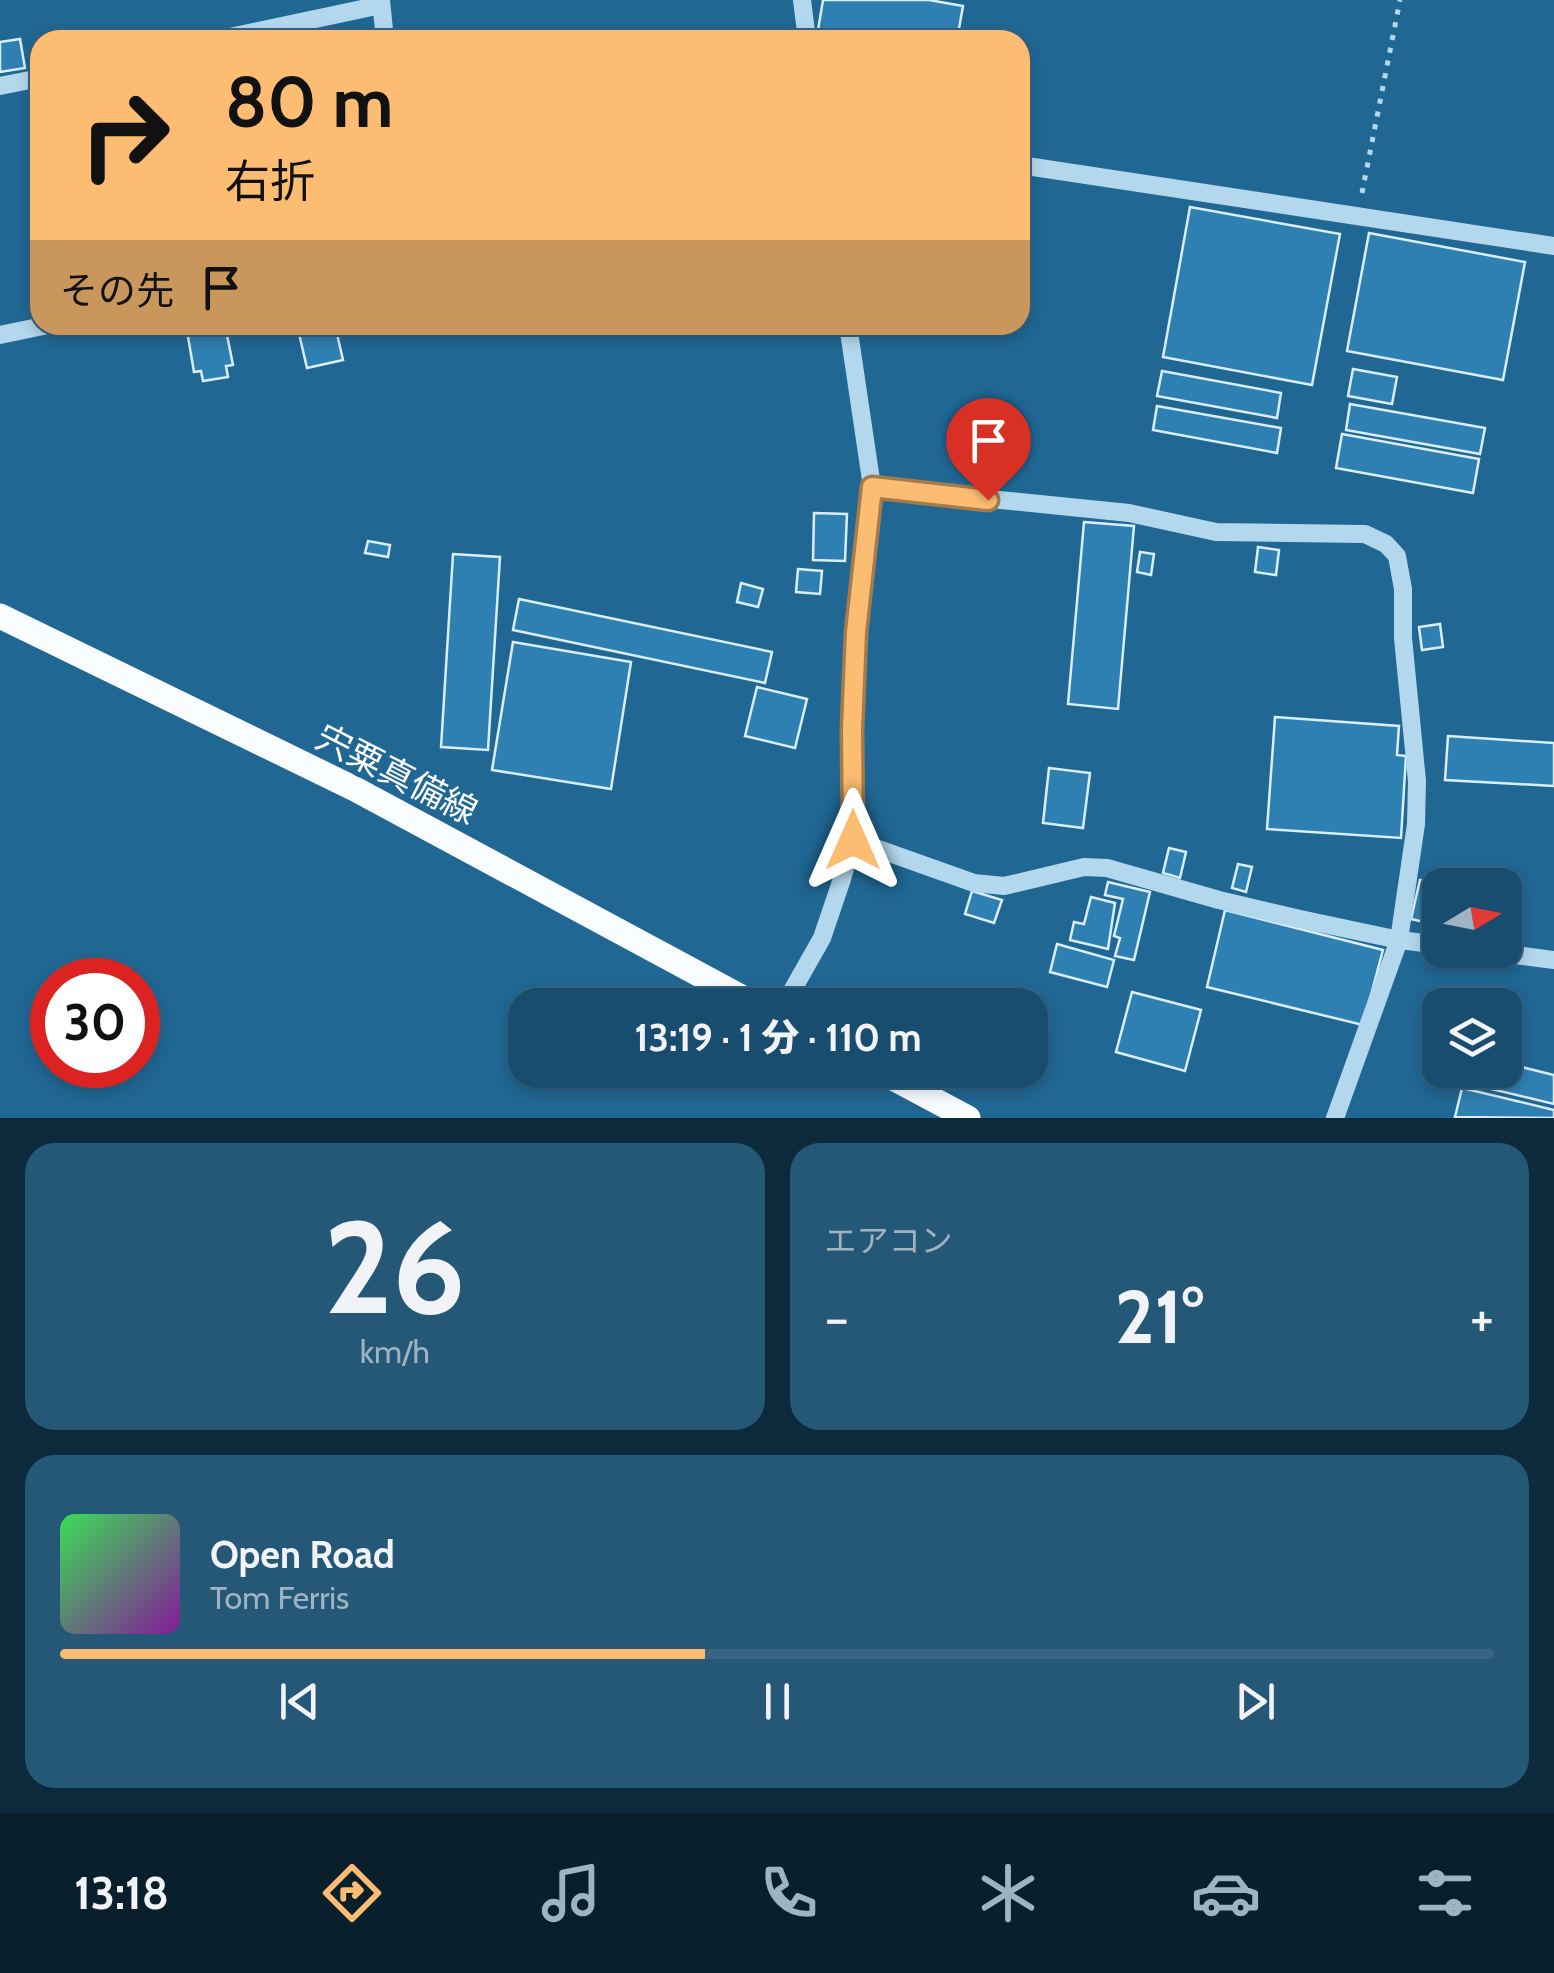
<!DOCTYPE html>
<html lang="ja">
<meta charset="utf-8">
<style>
:root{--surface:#184d6f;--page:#255777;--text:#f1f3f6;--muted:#9fb4c3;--line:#366482;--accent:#fcbd73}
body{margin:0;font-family:Cabin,"Noto Sans JP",sans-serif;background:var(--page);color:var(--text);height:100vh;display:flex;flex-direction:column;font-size:38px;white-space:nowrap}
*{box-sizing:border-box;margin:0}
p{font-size:32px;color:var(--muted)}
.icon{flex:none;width:55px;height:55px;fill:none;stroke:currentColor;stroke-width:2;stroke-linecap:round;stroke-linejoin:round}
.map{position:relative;height:1118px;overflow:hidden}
.drawer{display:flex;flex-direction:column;gap:25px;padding:25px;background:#0d2a3d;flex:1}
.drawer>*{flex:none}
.top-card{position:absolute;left:30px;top:30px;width:1000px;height:305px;border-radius:30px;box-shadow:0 5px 15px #0003,0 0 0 2px var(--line);background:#fcbd73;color:#111;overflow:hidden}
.needle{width:65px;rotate:80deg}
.buttons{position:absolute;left:1422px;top:868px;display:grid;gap:20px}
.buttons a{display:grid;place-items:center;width:100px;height:100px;border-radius:20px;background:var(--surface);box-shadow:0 5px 15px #0003,0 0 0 2px var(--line);font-size:50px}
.speed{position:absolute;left:30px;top:958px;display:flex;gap:20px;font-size:50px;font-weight:700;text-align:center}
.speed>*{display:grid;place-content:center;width:130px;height:130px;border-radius:50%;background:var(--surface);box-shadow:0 5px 15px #0003,0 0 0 2px var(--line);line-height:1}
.speed .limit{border:15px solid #d22;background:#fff;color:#111}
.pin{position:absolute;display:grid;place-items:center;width:85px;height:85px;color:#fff;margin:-102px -42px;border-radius:50% 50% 50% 0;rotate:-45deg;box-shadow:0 0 10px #0007}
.pin .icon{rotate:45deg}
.me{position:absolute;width:110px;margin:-55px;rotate:0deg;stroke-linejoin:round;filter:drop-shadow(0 0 8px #0008)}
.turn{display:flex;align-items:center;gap:35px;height:210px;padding:0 30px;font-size:45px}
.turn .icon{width:130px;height:130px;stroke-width:2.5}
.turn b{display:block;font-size:70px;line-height:85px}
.then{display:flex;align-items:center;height:95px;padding:0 30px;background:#0003;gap:20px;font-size:38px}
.big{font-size:75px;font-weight:800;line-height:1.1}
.drawer .widget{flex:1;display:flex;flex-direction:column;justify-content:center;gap:15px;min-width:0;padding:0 35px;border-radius:30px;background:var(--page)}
.drawer .dial{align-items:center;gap:0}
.dial b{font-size:130px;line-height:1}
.song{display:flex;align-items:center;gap:30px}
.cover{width:120px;height:120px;border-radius:15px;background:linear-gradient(135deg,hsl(130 70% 55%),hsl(290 70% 35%))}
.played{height:10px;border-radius:5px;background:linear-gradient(90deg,var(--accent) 45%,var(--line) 45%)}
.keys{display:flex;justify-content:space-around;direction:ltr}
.heat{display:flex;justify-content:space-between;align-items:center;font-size:55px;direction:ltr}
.drawer .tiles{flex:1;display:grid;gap:25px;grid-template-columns:1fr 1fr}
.widget:last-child{grid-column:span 2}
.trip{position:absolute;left:508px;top:988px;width:540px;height:100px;border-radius:30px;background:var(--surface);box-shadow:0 5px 15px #0003,0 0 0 2px var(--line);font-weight:800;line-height:100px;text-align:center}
.tabs{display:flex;height:160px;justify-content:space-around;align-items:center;background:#0a1f2c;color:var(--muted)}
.tabs .icon{width:70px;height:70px}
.tabs .active{color:var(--accent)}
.tabs b{font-size:45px;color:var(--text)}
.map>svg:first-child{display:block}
</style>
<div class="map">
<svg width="1554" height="1118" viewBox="0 0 1554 1118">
<rect width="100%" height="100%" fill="#206794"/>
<g fill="#2f80b2" stroke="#d9eefa" stroke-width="2.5">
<path d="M 823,0 L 929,0 L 963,6 L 957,40 L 839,40 L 840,34 L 818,30 Z"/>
<path d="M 20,39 L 25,68 L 0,72 L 0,42 Z"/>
<path d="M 1190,207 L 1340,234 L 1312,385 L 1163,357 Z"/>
<path d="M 1369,233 L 1525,262 L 1503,380 L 1347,351 Z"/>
<path d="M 186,325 L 225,325 L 233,365 L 226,366 L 228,377 L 203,381 L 201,371 L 194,372 Z"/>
<path d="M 297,325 L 335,325 L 343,360 L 307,368 Z"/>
<path d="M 1353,369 L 1397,377 L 1392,404 L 1348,396 Z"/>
<path d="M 1162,371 L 1281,393 L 1277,418 L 1157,396 Z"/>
<path d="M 1350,404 L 1485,428 L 1480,454 L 1346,430 Z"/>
<path d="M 1157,406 L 1281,428 L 1277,453 L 1153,430 Z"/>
<path d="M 1342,434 L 1479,459 L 1473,493 L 1336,468 Z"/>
<path d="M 814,513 L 847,514 L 845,561 L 813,560 Z"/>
<path d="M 1084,522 L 1134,526 L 1118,709 L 1068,704 Z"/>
<path d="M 368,541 L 390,545 L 388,557 L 365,553 Z"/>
<path d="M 1258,547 L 1279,550 L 1276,575 L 1255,572 Z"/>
<path d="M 1140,552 L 1154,554 L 1151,575 L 1137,572 Z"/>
<path d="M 453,554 L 500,557 L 488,750 L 441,747 Z"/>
<path d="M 798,569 L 822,571 L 820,594 L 796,592 Z"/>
<path d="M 741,583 L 763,589 L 758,607 L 737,602 Z"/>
<path d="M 519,599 L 772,652 L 765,683 L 513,630 Z"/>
<path d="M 1440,624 L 1443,647 L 1422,650 L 1419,627 Z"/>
<path d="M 513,642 L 631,662 L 611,789 L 492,770 Z"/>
<path d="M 757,687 L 807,699 L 795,748 L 745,736 Z"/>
<path d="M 1275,717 L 1399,726 L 1397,755 L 1406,756 L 1401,838 L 1267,829 Z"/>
<path d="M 1448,736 L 1554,743 L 1554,786 L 1445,780 Z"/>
<path d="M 1049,768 L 1090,773 L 1083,828 L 1043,823 Z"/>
<path d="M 1169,848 L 1186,852 L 1180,878 L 1163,873 Z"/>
<path d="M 1238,864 L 1252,867 L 1246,892 L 1232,888 Z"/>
<path d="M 1420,880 L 1438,884 L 1428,923 L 1411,919 Z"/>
<path d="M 1108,882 L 1150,892 L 1134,960 L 1115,956 L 1120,938 L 1114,936 L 1123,899 L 1105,895 Z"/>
<path d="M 972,891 L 1002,900 L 994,923 L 965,914 Z"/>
<path d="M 1091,897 L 1115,903 L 1108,949 L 1070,940 L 1074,922 L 1084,924 Z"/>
<path d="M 1225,910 L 1383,950 L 1363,1025 L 1207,987 Z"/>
<path d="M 1057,944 L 1114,960 L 1107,987 L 1050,972 Z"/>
<path d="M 1132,992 L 1201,1010 L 1185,1071 L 1116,1052 Z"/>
<path d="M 1505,1063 L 1554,1075 L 1554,1104 L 1462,1082 L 1465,1070 L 1505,1070 Z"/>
<path d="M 1462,1088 L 1554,1110 L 1554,1118 L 1455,1117 Z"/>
</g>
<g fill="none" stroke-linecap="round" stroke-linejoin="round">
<path stroke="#b3d8ee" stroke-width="5" stroke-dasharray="5 8" stroke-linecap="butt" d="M 1362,193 L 1400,0"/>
<g stroke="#b3d8ee" stroke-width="18">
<path d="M 381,0 L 385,40"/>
<path d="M 802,0 L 807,40"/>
<path d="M 216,40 L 381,5"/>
<path d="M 0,86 L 40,78"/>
<path d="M 1020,165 L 1554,246"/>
<path d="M 0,335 L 48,325"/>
<path d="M 872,487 L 1129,513 L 1216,532 L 1365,534 L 1386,544 L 1397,556 L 1403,589 L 1403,638 L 1417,781 L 1416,824 L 1399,940 L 1335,1118"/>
<path d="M 853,840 L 974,883 L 1004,886 L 1084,867 L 1107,868 L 1219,900 L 1300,919 L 1399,940 L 1440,945"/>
<path d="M 1476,950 L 1554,960"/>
<path d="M 784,1005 L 822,938 L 842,879 L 853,840 L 852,729 L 856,632 L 872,487 L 848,325"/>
</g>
<g stroke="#fafdff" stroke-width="25">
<path d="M 0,616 L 355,789 L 756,1005"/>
<path d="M 878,1070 L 968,1118"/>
</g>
</g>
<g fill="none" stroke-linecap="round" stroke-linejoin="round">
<g stroke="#a47b4b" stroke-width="25">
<path id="route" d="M 853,840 L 852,729 L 856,632 L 872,487 L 988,500"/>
</g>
<use href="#route" stroke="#fcbd73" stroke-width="18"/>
</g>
<g text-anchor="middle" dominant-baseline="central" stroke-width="10" stroke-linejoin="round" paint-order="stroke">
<g font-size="35" fill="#fff" stroke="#206794">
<text transform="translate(397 774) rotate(27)">宍粟真備線</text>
</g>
</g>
</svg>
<div class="buttons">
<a><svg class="needle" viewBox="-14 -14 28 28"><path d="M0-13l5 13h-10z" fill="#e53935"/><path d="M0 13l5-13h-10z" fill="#9fb4c3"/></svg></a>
<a><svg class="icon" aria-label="layers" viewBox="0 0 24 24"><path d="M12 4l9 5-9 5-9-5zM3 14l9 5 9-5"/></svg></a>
</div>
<div class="speed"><div class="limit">30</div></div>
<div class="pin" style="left:988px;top:500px;background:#d93025"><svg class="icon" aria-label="arrive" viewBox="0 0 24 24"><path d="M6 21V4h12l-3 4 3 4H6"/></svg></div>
<svg class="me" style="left:853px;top:840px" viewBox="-20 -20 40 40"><path d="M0-17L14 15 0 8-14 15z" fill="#fcbd73" stroke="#fff" stroke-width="4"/></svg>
<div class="trip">13:19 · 1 分 · 110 m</div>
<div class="top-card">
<div class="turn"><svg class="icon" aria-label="right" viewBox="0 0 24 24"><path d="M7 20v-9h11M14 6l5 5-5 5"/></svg><div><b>80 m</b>右折</div></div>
<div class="then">その先<svg class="icon" aria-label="arrive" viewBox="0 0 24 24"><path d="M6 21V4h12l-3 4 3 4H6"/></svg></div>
</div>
</div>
<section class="drawer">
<div class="tiles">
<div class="widget dial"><b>26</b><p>km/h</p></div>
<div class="widget"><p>エアコン</p>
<div class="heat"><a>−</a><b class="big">21°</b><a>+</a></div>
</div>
<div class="widget">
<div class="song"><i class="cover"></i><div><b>Open Road</b><p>Tom Ferris</p></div></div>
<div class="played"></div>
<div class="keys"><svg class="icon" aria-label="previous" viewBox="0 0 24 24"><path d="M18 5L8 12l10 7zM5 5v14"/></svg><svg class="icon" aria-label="pause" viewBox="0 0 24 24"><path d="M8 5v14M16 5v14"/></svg><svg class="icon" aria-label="next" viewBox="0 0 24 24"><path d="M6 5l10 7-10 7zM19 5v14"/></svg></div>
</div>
</div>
</section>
<nav class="tabs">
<b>13:18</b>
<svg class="icon active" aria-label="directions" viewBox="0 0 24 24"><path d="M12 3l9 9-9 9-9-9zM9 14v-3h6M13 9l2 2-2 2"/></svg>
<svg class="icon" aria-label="music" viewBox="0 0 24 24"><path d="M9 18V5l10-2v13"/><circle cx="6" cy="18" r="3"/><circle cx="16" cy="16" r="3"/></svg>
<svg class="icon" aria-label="phone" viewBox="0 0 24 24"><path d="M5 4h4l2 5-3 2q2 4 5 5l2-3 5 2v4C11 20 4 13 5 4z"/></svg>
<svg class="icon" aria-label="climate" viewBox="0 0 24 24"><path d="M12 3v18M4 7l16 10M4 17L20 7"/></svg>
<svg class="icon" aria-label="car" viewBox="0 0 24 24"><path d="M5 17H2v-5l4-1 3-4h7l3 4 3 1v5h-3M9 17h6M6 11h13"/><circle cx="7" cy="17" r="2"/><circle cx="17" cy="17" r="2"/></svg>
<svg class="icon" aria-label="filters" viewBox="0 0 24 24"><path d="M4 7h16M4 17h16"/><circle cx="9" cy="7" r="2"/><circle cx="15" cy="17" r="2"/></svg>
</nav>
